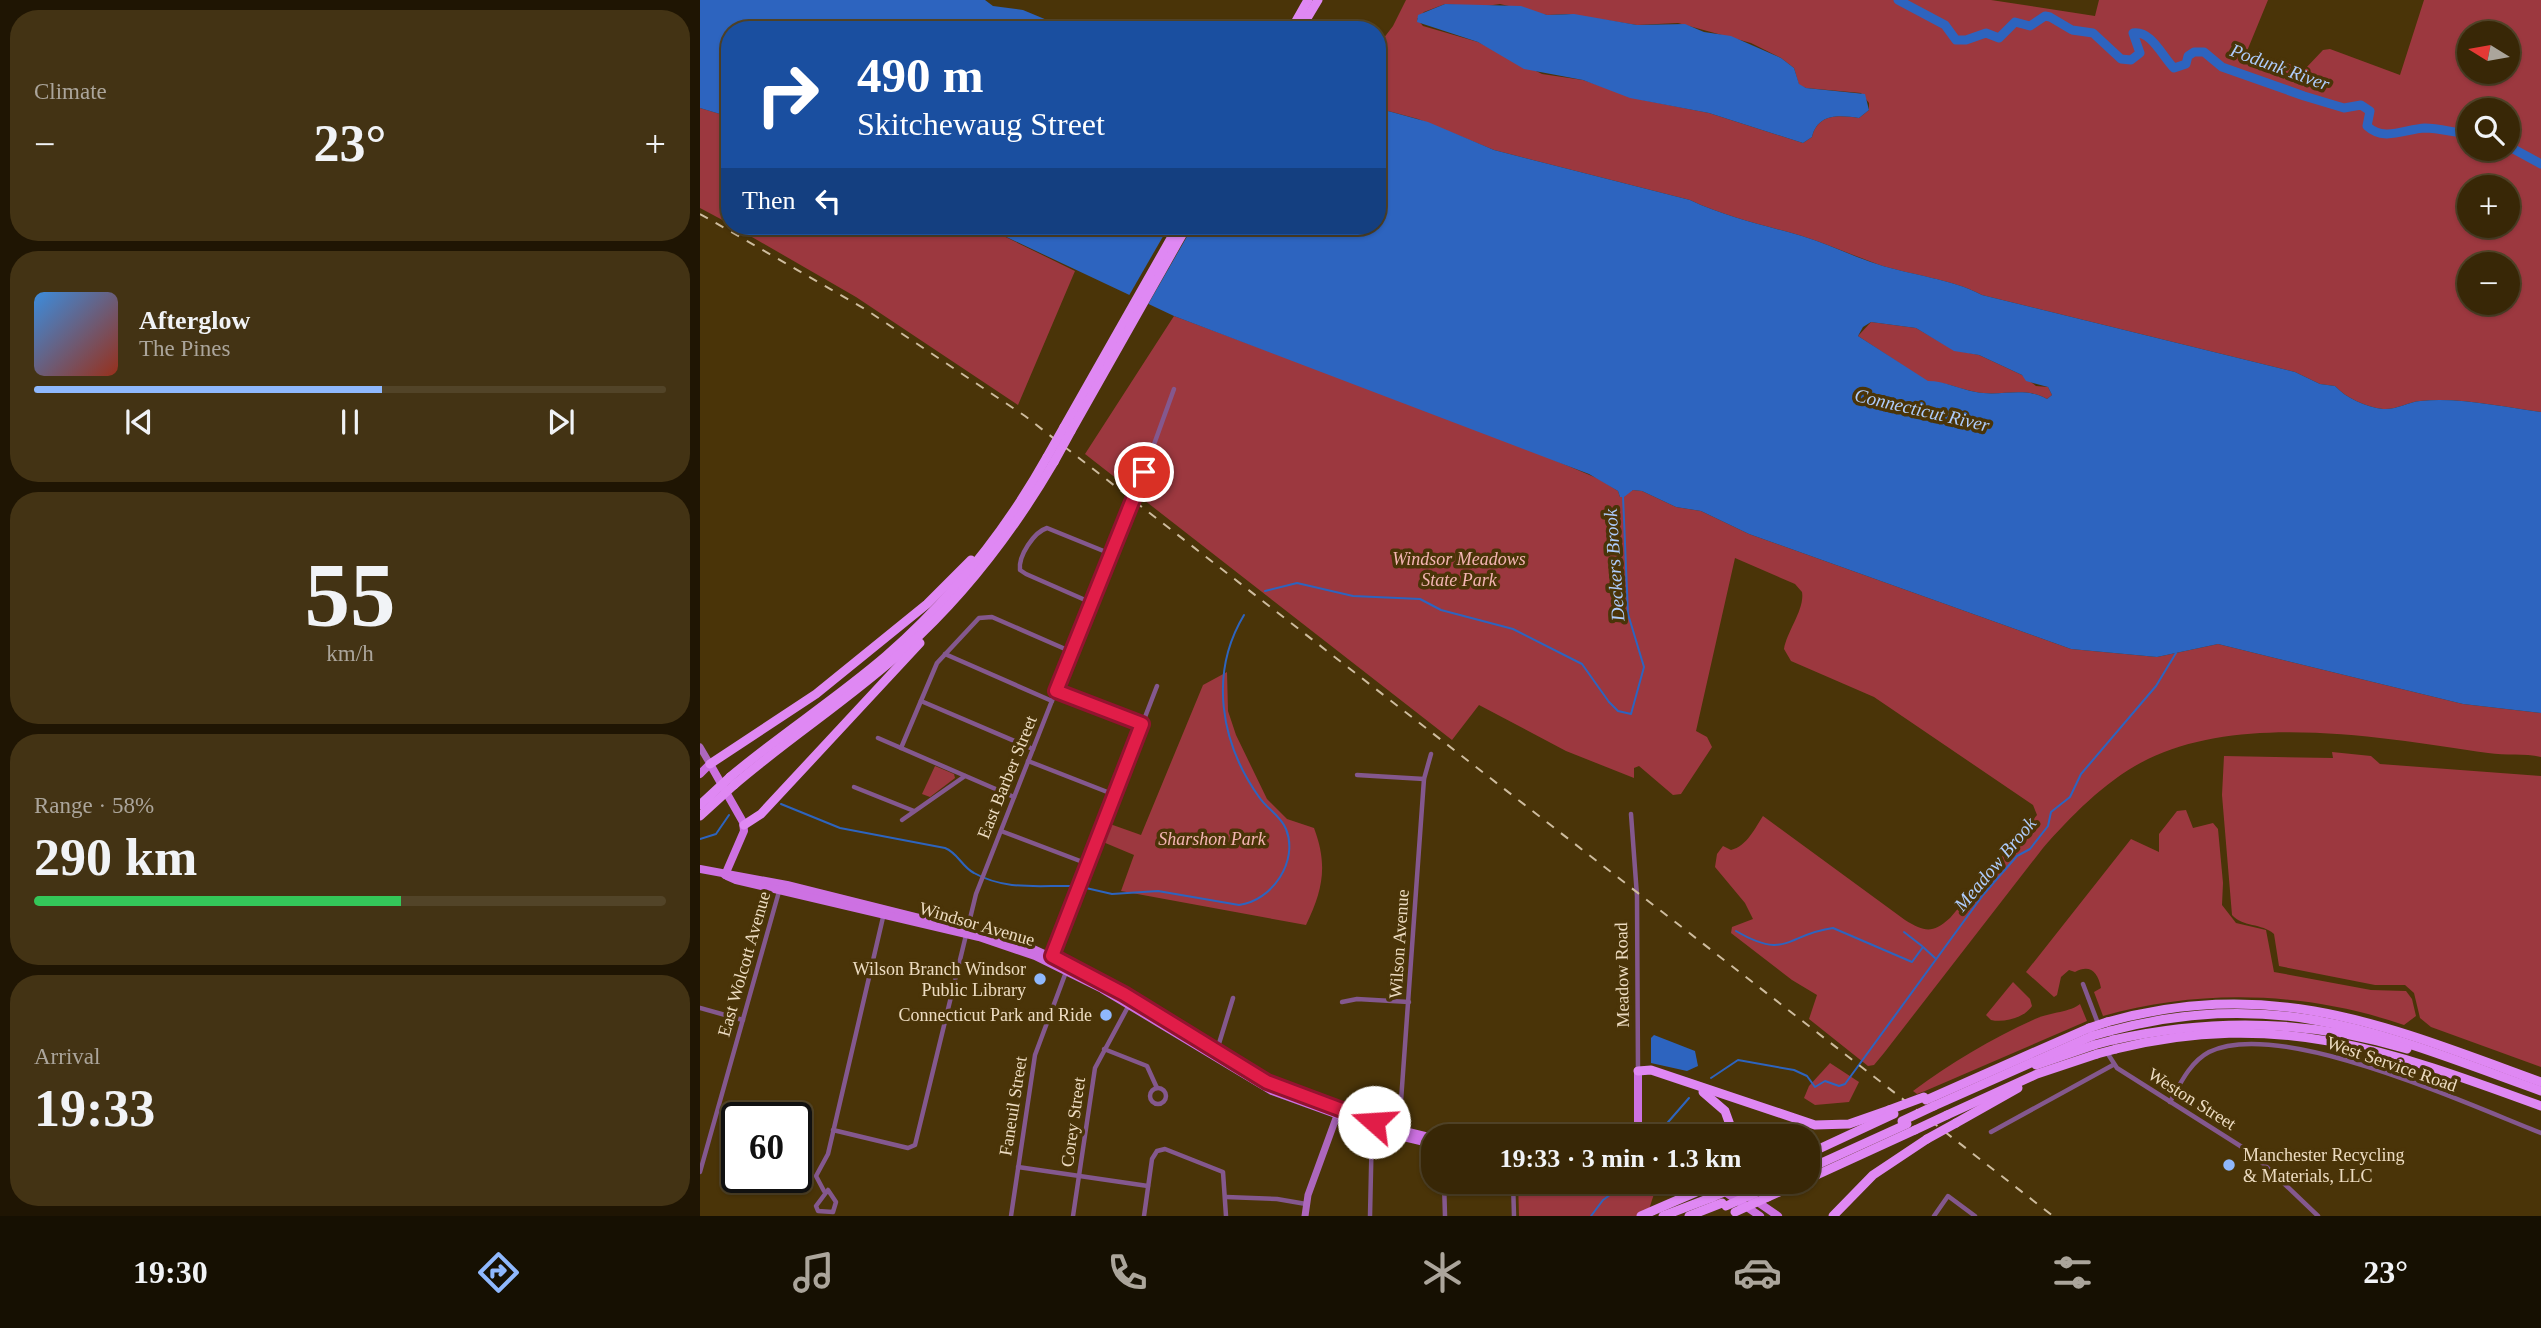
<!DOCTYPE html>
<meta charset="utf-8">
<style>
:root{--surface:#382706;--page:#433314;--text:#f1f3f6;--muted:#aba59b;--line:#524428;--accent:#8fb8fd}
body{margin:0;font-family:"Times New Roman",serif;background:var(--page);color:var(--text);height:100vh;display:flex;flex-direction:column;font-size:26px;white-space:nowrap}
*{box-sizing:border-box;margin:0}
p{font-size:23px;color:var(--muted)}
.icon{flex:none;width:38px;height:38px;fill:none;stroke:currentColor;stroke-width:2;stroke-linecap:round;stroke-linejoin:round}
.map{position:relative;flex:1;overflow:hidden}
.panel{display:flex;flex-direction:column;gap:10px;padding:10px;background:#1f1503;width:700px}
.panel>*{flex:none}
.top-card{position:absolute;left:21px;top:21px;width:665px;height:214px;border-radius:28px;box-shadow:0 2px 5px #0004,0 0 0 2px var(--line);background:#1a4fa0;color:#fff;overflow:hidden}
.needle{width:46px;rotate:281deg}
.fabs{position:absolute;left:1757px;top:21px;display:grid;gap:14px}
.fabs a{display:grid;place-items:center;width:63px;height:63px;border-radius:50%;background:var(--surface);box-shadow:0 2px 5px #0004,0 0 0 2px var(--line);font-size:35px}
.speed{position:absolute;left:21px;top:1102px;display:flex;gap:14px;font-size:35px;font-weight:700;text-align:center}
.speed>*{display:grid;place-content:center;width:91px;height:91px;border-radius:50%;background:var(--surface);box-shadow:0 2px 5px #0004,0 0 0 2px var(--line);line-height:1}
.speed .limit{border:4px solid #111;border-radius:10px;background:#fff;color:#111}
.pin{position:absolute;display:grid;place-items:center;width:60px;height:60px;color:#fff;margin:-30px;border:4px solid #fff;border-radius:50%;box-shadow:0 2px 7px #0007}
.me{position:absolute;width:77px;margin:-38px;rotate:289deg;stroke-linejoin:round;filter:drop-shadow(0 0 5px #0008)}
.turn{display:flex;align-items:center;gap:24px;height:147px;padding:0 21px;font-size:32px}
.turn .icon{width:91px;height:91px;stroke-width:2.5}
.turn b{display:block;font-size:49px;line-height:60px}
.then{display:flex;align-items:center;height:66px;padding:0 21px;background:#0003;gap:14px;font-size:26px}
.big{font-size:52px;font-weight:800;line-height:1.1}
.panel .widget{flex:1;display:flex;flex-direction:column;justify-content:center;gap:10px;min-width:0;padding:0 24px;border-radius:28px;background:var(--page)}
.panel .dial{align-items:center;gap:0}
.dial b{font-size:91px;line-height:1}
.song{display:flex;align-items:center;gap:21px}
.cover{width:84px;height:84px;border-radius:10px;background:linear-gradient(135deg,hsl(210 70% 55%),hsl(10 70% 35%))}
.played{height:7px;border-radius:4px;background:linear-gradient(90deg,var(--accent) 55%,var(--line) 55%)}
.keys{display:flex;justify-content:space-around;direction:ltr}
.heat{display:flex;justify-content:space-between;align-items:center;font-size:38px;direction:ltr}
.charge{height:10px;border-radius:5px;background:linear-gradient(90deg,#34c759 58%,var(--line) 0)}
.trip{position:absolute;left:721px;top:1124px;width:399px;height:70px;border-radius:28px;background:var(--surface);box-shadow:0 2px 5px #0004,0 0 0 2px var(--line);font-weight:800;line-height:70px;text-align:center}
.menu{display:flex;height:112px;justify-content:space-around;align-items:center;background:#161002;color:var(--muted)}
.menu .icon{width:49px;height:49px}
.menu .selected{color:var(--accent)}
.menu b{font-size:32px;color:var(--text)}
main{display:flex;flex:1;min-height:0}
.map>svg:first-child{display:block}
</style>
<main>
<section class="panel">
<div class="widget"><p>Climate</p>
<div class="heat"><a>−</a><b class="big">23°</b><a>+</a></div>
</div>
<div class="widget">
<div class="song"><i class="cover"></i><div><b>Afterglow</b><p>The Pines</p></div></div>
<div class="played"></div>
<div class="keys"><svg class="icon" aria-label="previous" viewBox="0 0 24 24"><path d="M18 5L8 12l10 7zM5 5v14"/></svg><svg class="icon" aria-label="pause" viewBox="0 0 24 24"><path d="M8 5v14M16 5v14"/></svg><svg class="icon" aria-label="next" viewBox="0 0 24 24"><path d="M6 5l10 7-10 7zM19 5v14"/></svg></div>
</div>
<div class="widget dial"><b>55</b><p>km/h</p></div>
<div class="widget"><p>Range · 58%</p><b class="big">290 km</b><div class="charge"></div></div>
<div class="widget"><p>Arrival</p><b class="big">19:33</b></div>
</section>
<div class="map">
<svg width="1841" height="1216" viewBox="0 0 1841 1216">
<rect width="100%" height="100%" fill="#4a3408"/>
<g fill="#9c383f" fill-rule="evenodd">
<path d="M 706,0 L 1291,0 L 1395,16 L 1399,0 L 1568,0 L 1547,51 L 1605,69 L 1623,50 L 1630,49 L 1700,75 L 1724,0 L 1841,0 L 1841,412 C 1802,407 1760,397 1720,401 C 1708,402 1696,410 1683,409 C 1666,407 1646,398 1635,386 L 1620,384 L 1595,372 L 1282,295 C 1250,278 1212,276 1177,264 C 1152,255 1127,244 1102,236 C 1064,225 1026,217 990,200 L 794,150 L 718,119 L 677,108 L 677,47 L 693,26 ZM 745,4 L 779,7 L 800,4 L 847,15 L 867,14 L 937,25 L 978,23 L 1051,43 L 1081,58 L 1094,68 L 1099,85 L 1106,88 L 1161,93 L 1169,103 L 1169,110 L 1159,118 C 1139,115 1118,113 1112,137 L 1103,143 L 1009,113 L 943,100 L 883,80 L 842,74 L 778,42 L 723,26 L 717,19 L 724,12 ZM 1769,33 L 1808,33 L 1808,72 L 1769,72 ZM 1769,110 L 1808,110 L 1808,149 L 1769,149 ZM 1769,187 L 1808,187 L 1808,226 L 1769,226 ZM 1769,264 L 1808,264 L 1808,303 L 1769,303 Z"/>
<path d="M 0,108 L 30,117 L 30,224 L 0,208 Z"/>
<path d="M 33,226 L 283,226 L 375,271 L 318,405 L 156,297 Z"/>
<path d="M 474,316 L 807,440 L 899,479 L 918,491 L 920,497 L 933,490 L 942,491 L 976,507 L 1001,511 L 1049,534 L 1371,649 L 1457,657 L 1518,644 L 1763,704 L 1841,713 L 1841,757 C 1824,753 1806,756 1788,753 C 1686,738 1545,712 1448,759 C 1407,779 1372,815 1343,848 L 1184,1053 L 1174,1065 L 1168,1066 L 1109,1019 L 1117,995 L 1092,980 L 1031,933 L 1032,927 L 1053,919 L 1045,903 L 1015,867 L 1017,854 L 1023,846 L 1031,850 C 1047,846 1055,828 1063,816 L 1205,920 C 1225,932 1232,934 1250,918 L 1337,815 L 1333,805 L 1174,697 L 1091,661 L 1084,649 C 1087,631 1105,609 1102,592 L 1095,584 L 1035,558 L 996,731 L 1007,737 L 1012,747 L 981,794 L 973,795 L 939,766 L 934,768 L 934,778 L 866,751 L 779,705 L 752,740 L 385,454 Z"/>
<path d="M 1171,322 L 1216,328 L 1254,350 L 1279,355 L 1322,375 L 1336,386 L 1348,387 L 1352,395 L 1347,399 C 1326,386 1300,397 1276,392 C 1259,389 1245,381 1228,382 L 1158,336 Z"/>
<path d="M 527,672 L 528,711 L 536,735 L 567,799 L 587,819 L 614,828 C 628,865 623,890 606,925 L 421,891 L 434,855 L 403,842 L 410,824 L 441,835 L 503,685 Z"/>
<path d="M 1632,752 L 1671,756 L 1680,764 L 1841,776 L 1841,1067 L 1731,1027 L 1720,1018 L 1714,993 L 1705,985 L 1675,985 L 1579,966 L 1574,934 C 1562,923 1542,927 1532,915 L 1522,795 L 1524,756 L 1633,758 Z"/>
<path d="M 235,766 L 254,774 L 255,778 L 230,797 L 222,794 Z"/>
<path d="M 1486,810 L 1493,828 L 1513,823 L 1518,829 L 1523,883 L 1522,905 L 1536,923 L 1566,930 L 1574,972 L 1671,990 L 1706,991 L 1712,999 L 1716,1016 L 1704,1025 C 1607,992 1503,988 1403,1016 L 1394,992 L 1401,988 C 1398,972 1390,964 1375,972 L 1369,970 L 1361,977 L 1357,995 L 1354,997 L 1326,972 L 1431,839 L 1459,852 L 1459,834 L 1477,811 Z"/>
<path d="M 1313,982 L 1330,999 L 1332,1006 C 1324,1018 1304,1023 1291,1020 L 1286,1015 Z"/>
<path d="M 1380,1004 L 1387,1021 L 1225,1091 L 1217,1094 L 1213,1091 C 1252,1062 1291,1039 1335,1019 C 1347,1013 1371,1012 1380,1004 Z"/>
<path d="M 1130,1063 L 1159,1082 L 1149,1102 L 1115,1105 L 1104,1098 L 1109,1086 Z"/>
<path d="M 818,1181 L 958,1181 L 947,1216 L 819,1216 Z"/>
</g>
<g fill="#2d64bf" fill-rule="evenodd">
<path d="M 0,0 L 285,0 L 293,6 L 323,10 L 371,30 L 30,30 L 30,117 L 0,108 Z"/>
<path d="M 745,4 L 821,6 L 847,15 L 874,14 L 937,25 L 985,24 L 1004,32 L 1031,36 L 1081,58 L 1094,68 L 1099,84 L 1106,88 L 1165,94 L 1169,110 L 1159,118 C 1139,115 1118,113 1112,137 L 1103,143 L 1009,113 L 930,98 L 883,80 L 824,69 L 778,42 L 717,22 L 718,15 Z"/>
<path d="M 677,108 L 728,122 L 794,150 L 990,200 C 1026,217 1064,225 1102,236 C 1128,244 1152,256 1177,264 C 1213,276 1250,278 1282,295 L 1595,372 L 1620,384 L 1635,386 C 1646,398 1666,407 1683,409 C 1696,410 1708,402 1720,401 C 1760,397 1802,407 1841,412 L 1841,713 L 1763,704 L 1518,644 L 1457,657 L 1371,649 L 1049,534 L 1001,511 L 976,507 L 942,491 L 933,490 L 924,497 L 920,497 L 918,491 L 889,474 L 474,316 L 283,226 L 677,226 ZM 1171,322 L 1216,328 L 1254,351 L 1279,355 L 1322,375 L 1326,381 L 1348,387 L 1352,395 L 1347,399 C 1325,386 1300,397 1276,392 C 1259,389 1245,381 1228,381 L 1158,336 L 1163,327 Z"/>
<path d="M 954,1035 L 995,1051 L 998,1066 L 987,1071 L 951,1063 L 951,1038 Z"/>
</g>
<path fill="#4a3408" d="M 469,226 L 493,226 L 446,308 L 427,299 Z"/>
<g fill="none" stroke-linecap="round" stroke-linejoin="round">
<g stroke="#2d64bf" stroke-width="2">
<path d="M 565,591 L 597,583 L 653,596 L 720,599 L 741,610 L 813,629 L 882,664 L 909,702 L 918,711 L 931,714 L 944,667 L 928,614 L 923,496"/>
<path d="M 81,804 L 140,828 L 245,848 C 258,853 262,867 274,873 C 306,891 340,885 375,886"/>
<path d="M 0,839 L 16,834 L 29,815"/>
<path d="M 386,888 L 412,894 L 458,891 L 539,905 C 572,901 599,861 586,829 C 580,815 567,809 559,797 C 520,742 509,673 544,615"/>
<path d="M 1036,931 C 1087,961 1087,934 1133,928 L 1212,962 L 1223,947 L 1235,958"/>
<path d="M 1204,932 L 1222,946"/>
<path d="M 1011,1078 L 1038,1060 L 1094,1070 L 1107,1076 L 1115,1087 L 1125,1081 L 1139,1086 L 1145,1084 L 1283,895 L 1317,856 L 1330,849 L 1348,826 L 1351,812 L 1370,797 L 1381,774 L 1456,686 L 1476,653"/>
<path d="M 956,1136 L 989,1098"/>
<path d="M 891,1216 L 903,1200 L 929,1181"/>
</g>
<g stroke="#2d64bf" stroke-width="9">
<path d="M 1198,0 L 1245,25 L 1256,40 L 1266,40 L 1286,33 L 1299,38 L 1315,22 L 1330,26 L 1345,16 L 1350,17 L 1372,30 L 1393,33 L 1421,59 L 1431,60 L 1440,53 L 1433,33 C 1451,30 1462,56 1474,68 L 1486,64 L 1488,56 L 1494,52 L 1504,52 L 1522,67 L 1604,96 L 1644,108 L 1661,105 L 1670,111 L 1667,126 C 1684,142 1705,129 1725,128 C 1739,128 1755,133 1769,134"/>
<path d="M 1808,146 L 1841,164"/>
</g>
<g stroke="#84588e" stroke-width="4.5">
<path d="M 444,472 L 474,389"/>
<path d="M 392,603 L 326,574 L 320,570 C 318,556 334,532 347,528 L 411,554"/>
<path d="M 245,654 L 352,701"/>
<path d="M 356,691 L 442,724"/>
<path d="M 221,701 L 333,749"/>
<path d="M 178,738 L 314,797"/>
<path d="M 201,748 L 237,663 L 279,618 L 292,617 L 372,652"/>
<path d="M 328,761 L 415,795"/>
<path d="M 657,775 L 724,779"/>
<path d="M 154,787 L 214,811"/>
<path d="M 931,814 L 937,896 L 938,1071"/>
<path d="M 202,820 L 265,776"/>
<path d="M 301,831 L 388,864"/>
<path d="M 352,958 L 457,686"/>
<path d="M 1383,984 L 1399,1026"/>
<path d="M 642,1002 L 657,999 L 709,1002"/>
<path d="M 0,1008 L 43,1020"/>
<path d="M 404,1049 L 447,1066 L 457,1088"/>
<path d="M 517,1050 L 533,998"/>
<path d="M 1406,1051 L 1417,1068 L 1553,1154 L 1618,1216"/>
<circle cx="458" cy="1096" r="8"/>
<path d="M 1470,1102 C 1480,1084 1490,1062 1509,1052 C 1579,1017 1769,1105 1841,1133"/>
<path d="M 699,1129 L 724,779 L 731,754"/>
<path d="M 133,1130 L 208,1148 L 215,1145 L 276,894 L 425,515 L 444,472 L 424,521"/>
<path d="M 1291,1132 L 1413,1065"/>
<path d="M 318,1167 L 448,1186"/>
<path d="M 0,1172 L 80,888"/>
<path d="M 744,1181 L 745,1216"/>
<path d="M 813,1181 L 814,1216"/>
<path d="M 128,1190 L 136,1202 L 133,1212 L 118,1211 L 116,1206 Z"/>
<path d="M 124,1191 L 116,1176 L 128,1154 L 184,913"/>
<path d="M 526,1197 L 577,1199 L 606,1204"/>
<path d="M 311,1216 L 335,1055 L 366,972"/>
<path d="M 373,1216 L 395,1068 L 430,1003"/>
<path d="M 444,1216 L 452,1159 L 457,1151 L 465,1149 L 523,1172 L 526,1216"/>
<path d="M 670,1216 L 672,1126"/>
<path d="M 1234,1216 L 1248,1196 L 1275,1216"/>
</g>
<g stroke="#ad67bd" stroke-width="7">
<path d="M 0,747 L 10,764"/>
<path d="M 605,1216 L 608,1195 L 639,1110"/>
</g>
<g stroke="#cd71e2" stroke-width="8">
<path d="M 0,774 L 10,764 L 43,822 L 44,831 L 25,875"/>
<path d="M 0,869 L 87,885 L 320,943 L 394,977 L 572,1084 L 688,1127 L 733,1138"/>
<path d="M 27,876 L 36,880 L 279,937 L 335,956 L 402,989 L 572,1091 L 691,1134 L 733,1144"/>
<path d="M 938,1136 L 938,1071"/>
<path d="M 1009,1181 L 1060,1216"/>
<path d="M 1027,1181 L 1078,1216"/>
</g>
<g stroke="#df88f3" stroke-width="9">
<path d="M 591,30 L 608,0"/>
<path d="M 600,30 L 618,0"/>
<path d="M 364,427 L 478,226"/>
<path d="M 371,431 L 487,226"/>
<path d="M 10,764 L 116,694 L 227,604 L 271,560"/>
<path d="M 30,777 C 80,735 136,699 186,656 C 251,599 305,532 347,457"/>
<path d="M 34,785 C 90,737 151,698 205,649 C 265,595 313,532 354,462"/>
<path d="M 44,825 L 61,814 L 220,643"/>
<path d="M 1407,1022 C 1574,976 1687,1026 1841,1082"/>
<path d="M 1410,1031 C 1580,986 1685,1035 1841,1091"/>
<path d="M 1413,1040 C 1511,1018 1611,1020 1707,1049"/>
<path d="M 1416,1049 C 1578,1009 1691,1051 1841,1106"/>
<path d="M 1336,1065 L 1394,1045"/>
<path d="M 938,1071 L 951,1070 L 1115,1125 L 1149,1124 L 1189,1110"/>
<path d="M 1003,1092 L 1025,1111 L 1034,1136"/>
<path d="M 1226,1100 L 1389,1028"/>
<path d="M 1234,1106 L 1392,1036"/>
<path d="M 1247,1115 L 1337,1074 L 1397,1054"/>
<path d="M 1256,1123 L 1318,1088"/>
<path d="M 1108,1154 L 1194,1114"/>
<path d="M 1108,1169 L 1207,1124"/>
<path d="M 1108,1179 L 1215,1130"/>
<path d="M 1060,1191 L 1081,1181"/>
<path d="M 1068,1197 L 1103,1181"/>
<path d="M 941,1216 L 1003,1189"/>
<path d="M 963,1216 L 1013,1197"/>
<path d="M 989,1216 L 1022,1203"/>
<path d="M 1133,1216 L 1173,1175 L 1227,1139"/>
</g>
<path stroke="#cebc9e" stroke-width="2" stroke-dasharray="9 9" stroke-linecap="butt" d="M 0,214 L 165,309 L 325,416 L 1353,1216"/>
<g stroke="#df88f3" stroke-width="9">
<path d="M 347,457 L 364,427"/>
<path d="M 354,462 L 371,431"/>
<path d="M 0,805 L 30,777"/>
<path d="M 0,816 L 34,785"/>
<path d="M 1389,1028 L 1407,1022"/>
<path d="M 1392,1036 L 1410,1031"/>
<path d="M 1394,1045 L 1413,1040"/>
<path d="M 1397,1054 L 1416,1049"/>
<path d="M 1189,1110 L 1224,1097"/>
<path d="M 1202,1121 L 1234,1106"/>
<path d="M 1215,1130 L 1247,1115"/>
<path d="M 1227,1139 L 1256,1123"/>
<path d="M 1003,1189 L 1015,1181"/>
<path d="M 1013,1197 L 1047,1182"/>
<path d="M 1026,1206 L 1060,1191"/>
<path d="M 1035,1212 L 1068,1197"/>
</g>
</g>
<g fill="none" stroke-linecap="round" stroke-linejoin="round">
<g stroke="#92132f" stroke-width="18">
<path id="route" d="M 444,472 L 356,691 L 442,724 L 352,956 L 424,994 L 567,1082 L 674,1122"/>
</g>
<use href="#route" stroke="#e11d48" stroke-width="12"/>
</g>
<g fill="#8fb8fd" stroke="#4a3408" stroke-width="2.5">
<circle cx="340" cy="979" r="7"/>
<circle cx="406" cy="1015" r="7"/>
<circle cx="1529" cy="1165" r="7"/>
</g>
<g text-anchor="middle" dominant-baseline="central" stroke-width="7" stroke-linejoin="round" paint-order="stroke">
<g font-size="18" font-style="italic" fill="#f4b5b3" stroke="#4a3408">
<text x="759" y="559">Windsor Meadows<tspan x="759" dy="21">State Park</tspan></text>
<text x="512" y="839">Sharshon Park</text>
</g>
<g font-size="18" fill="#eddcc1" stroke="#4a3408">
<text transform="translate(307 777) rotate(-68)">East Barber Street</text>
<text transform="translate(277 924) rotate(16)">Windsor Avenue</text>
<text transform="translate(699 944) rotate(-86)">Wilson Avenue</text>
<text transform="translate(44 964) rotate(-74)">East Wolcott Avenue</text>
<text transform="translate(922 975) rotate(-91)">Meadow Road</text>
<text transform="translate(1692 1064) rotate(19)">West Service Road</text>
<text transform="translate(1492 1099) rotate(32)">Weston Street</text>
<text transform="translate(313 1106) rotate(-81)">Faneuil Street</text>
<text transform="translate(373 1122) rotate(-82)">Corey Street</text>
</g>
<g font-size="18" fill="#eddcc1" stroke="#4a3408" text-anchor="end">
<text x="326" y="969">Wilson Branch Windsor<tspan x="326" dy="21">Public Library</tspan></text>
<text x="392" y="1015">Connecticut Park and Ride</text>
<text x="1543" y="1155" text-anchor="start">Manchester Recycling<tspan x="1543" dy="21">&amp; Materials, LLC</tspan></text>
</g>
<g font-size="19" font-style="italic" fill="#aeccfb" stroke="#4a3408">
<text transform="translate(1580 67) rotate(20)">Podunk River</text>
<text transform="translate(1222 410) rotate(13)">Connecticut River</text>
<text transform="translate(914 565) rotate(-94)">Deckers Brook</text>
<text transform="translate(1295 864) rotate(-50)">Meadow Brook</text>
</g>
</g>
</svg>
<div class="fabs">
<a><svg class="needle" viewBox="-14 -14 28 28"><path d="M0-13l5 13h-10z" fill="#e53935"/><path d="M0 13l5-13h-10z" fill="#aba59b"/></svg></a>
<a><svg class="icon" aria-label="search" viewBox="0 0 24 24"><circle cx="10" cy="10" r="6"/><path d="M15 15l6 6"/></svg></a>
<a>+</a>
<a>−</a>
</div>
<div class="speed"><div class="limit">60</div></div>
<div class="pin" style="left:444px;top:472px;background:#d93025"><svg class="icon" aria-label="arrive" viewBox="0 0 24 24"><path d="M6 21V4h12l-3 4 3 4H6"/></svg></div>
<svg class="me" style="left:674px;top:1122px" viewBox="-20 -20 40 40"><circle r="19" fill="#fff"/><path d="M0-13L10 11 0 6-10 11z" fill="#e11d48"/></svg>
<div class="trip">19:33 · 3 min · 1.3 km</div>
<div class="top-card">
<div class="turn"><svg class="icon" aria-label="right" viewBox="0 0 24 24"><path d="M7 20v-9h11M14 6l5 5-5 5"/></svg><div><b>490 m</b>Skitchewaug Street</div></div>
<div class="then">Then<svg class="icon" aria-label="left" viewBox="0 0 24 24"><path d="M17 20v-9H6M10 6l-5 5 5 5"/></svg></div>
</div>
</div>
</main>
<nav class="menu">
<b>19:30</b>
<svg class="icon selected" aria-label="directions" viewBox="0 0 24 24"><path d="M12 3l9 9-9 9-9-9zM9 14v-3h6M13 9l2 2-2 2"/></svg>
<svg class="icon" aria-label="music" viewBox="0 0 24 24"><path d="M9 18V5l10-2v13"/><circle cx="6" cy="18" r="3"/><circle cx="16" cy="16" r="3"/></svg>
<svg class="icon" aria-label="phone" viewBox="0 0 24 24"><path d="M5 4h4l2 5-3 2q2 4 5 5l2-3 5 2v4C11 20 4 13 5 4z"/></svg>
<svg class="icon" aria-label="climate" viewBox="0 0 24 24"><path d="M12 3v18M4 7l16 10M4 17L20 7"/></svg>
<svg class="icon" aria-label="car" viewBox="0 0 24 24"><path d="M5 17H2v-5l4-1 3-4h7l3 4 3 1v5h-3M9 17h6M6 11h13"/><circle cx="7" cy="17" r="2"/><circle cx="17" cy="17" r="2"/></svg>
<svg class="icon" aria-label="filters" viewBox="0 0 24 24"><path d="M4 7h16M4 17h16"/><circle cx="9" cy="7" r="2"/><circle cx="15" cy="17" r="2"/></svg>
<b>23°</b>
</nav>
